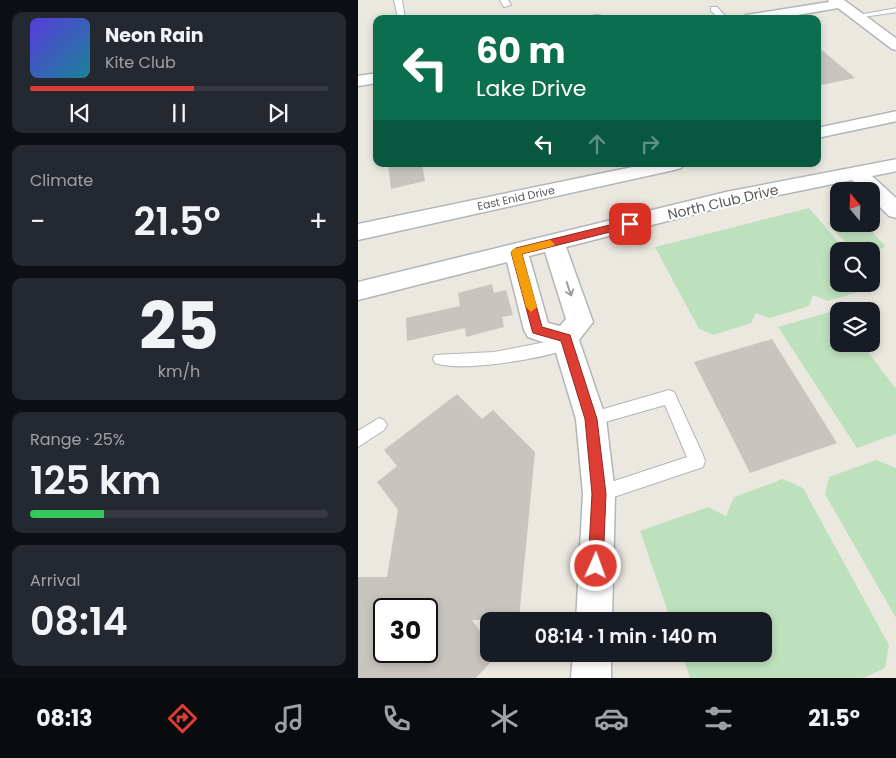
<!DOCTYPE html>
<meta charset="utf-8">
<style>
:root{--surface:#171b24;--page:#242831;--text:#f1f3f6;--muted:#9ea1a6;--line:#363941;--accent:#dd3d33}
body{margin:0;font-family:Poppins,sans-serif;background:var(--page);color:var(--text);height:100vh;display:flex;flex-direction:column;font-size:19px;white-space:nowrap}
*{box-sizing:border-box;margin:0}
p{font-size:16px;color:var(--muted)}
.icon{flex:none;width:28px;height:28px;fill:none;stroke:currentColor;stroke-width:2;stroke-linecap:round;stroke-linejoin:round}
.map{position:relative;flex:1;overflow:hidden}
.details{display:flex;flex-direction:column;gap:12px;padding:12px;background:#0d0f14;width:358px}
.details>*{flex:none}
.guide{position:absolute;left:15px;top:15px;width:448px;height:152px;border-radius:10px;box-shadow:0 2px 8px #0003;background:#0b6e4f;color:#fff;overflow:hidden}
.needle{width:32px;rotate:341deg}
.fabs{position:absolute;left:472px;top:182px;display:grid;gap:10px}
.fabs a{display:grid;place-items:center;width:50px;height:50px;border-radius:10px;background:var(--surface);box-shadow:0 2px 8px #0003;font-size:25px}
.speed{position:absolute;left:15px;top:598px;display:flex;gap:10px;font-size:25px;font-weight:700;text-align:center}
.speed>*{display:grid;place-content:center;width:65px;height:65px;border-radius:50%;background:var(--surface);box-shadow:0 2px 8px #0003;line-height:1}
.speed .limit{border:2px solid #111;border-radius:8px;background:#fff;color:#111}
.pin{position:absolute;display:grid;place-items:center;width:42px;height:42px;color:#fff;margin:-21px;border-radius:10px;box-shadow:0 2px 8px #0006}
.me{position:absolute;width:55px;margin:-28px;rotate:2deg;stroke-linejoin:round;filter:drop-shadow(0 0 4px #0008)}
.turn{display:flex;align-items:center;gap:18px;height:105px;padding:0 20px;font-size:22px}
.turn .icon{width:65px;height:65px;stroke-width:2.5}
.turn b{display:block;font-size:35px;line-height:42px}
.lanes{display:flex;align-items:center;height:48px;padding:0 20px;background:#0003;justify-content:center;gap:25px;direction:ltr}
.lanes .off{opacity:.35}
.big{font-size:38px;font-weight:600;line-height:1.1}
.details .widget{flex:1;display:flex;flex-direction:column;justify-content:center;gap:8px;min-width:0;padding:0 18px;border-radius:10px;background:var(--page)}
.details .dial{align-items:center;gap:0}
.dial b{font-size:65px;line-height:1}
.song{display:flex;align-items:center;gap:15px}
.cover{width:60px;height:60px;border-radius:8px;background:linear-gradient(135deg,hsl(250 70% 55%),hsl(190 70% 35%))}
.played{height:5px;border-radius:2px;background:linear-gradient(90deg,var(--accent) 55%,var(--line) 55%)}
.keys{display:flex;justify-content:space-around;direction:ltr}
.heat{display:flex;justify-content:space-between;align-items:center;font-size:28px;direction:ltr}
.charge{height:8px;border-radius:4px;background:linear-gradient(90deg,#34c759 25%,var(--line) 0)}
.trip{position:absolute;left:122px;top:612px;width:292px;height:50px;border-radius:10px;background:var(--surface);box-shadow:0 2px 8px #0003;font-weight:600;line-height:50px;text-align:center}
.tab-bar{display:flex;height:80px;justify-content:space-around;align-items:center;background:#090b0e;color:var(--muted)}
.tab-bar .icon{width:35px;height:35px}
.tab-bar .selected{color:var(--accent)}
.tab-bar b{font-size:22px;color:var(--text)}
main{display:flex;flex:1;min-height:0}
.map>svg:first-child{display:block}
</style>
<main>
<section class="details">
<div class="widget">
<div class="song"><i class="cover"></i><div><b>Neon Rain</b><p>Kite Club</p></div></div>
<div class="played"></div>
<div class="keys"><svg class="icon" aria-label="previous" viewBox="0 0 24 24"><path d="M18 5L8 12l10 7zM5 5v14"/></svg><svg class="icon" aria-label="pause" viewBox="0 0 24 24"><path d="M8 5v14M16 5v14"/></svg><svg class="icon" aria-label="next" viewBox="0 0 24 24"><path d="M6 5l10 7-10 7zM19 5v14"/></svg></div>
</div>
<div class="widget"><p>Climate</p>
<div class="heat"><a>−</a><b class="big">21.5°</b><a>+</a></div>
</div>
<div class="widget dial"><b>25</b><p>km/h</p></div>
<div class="widget"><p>Range · 25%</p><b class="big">125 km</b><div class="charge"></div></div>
<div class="widget"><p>Arrival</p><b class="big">08:14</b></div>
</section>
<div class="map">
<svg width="539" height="678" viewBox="0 0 539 678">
<rect width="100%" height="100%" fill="#ebe8e0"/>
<g fill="#bee1bd">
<path d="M 451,208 L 488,251 L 481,251 L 481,284 L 510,284 L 507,290 L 470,301 L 455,295 L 451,306 L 412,318 L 398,313 L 393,323 L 356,335 L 341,329 L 297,247 Z"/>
<path d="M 481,220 L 481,224 L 507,224 L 528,247 L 512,251 L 495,251 L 470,223 Z"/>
<path d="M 479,310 L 481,313 L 481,344 L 504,344 L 538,389 L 538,434 L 499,448 L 420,327 Z"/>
<path d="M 518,460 L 538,468 L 538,466 L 538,618 L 467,494 L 471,477 Z"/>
<path d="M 425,479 L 445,488 L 531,645 L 527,668 L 505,678 L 332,678 L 324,654 L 406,654 L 406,621 L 313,621 L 282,531 L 350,507 L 368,516 L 376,497 Z"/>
</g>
<g fill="#c8c5bf" fill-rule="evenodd">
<path d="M 459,46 L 497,78 L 459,86 Z"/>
<path d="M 30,164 L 64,164 L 67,181 L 33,189 Z"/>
<path d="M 134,284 L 136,293 L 148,290 L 155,315 L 144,317 L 146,327 L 108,337 L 107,328 L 49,341 L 48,318 L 102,306 L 100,293 Z"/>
<path d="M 414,339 L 479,443 L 392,473 L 336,362 Z"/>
<path d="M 99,394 L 124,419 L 135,410 L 177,452 L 161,619 L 114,620 L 131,644 L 131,654 L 139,655 L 118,678 L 0,678 L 0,577 L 29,577 L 40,510 L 19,482 L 39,466 L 26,450 ZM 26,609 L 69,609 L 69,651 L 26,651 Z"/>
</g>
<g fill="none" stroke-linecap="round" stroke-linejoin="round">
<g stroke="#b2b6ba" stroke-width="2">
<g id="lane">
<path d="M 36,0 L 44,0 L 47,19 L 40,18 Z"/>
<path d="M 142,0 L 150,0 L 153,5 L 146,7 Z"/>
<path d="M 353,7 L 359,7 L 370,19 L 362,19 L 353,11 Z"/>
<path d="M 539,8 L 539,12 L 498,18 L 494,16 Z"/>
<path d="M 239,15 L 242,15 L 244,19 L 236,19 L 236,15 Z"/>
<path d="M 209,338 L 214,340 L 216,344 L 214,348 C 186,358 104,373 77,363 L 75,359 L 77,355 L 136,352 Z"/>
<path d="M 311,390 L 316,392 L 345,455 L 347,461 L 345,467 L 241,502 L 235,500 L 233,494 L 235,488 L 329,457 L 307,405 L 233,426 L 228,424 L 225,419 L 228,414 Z"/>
<path d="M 21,418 L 26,420 L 29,425 L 26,430 L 0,447 L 0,431 Z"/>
</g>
</g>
<g stroke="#b2b6ba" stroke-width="3">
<g id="street">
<path d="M 470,0 L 486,0 L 539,39 L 539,50 L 534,49 L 480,8 L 416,19 L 381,19 L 388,15 L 471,2 Z"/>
<path d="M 19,73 L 19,83 L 0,86 L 0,76 Z"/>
<path d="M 539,111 L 539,121 L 459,138 L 459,128 Z"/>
<path d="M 539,159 L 539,171 L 514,176 L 539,199 L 539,218 L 531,216 L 514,199 L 514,191 L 505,191 L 494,180 L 368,206 L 208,247 L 235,322 L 221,340 L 248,419 L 257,494 L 254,621 L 218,621 L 225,494 L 218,419 L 196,346 L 170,337 L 166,330 L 149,262 L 0,300 L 0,282 L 368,192 ZM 187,252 L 208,319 L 202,326 L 190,323 L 171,256 Z"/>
<path d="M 289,164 L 326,164 L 323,168 L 316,170 L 0,240 L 0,224 Z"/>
<path d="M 215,654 L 253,654 L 253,678 L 213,678 Z"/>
</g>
</g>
<use href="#lane" fill="#fff" fill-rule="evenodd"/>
<use href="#street" fill="#fff" fill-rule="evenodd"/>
</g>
<defs><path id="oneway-shaft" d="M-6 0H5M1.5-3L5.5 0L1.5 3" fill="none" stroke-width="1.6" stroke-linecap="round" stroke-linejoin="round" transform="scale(1.25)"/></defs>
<use stroke="#9b9da0" href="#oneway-shaft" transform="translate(211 289) rotate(71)"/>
<path fill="#dd3d33" stroke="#902821" d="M 272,220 L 276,221 L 276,226 L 164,254 L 184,327 L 212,335 L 239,419 L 248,494 L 245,566 L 243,572 L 238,574 L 233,572 L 230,566 L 234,494 L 227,419 L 203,341 L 175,333 L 174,330 L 153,252 L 158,248 Z"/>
<path fill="#f59e0b" d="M 192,240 L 197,244 L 195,246 L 164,254 L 179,307 L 173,312 L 168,307 L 153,252 L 155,249 Z"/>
<g text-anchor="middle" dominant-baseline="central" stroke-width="4" stroke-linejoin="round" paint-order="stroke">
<g font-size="11" fill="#585c60" stroke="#fff">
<text transform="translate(158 198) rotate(-12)">East Enid Drive</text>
</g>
<g font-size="14" fill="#585c60" stroke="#fff">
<text transform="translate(365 202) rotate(-13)">North Club Drive</text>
</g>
</g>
</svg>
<div class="fabs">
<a><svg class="needle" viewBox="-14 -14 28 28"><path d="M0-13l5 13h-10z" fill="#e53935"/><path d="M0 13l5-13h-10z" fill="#9ea1a6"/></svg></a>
<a><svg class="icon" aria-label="search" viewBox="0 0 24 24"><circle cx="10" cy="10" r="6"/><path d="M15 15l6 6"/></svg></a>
<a><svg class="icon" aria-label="layers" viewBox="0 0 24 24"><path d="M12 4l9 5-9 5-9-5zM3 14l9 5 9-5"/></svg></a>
</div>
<div class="speed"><div class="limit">30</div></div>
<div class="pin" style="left:272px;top:224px;background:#d93025"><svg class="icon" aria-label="arrive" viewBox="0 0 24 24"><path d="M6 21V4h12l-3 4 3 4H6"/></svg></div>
<svg class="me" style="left:238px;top:566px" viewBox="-20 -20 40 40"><circle r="17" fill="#dd3d33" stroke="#fff" stroke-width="3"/><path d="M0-11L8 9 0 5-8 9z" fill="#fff"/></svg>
<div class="trip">08:14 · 1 min · 140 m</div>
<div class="guide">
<div class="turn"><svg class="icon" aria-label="left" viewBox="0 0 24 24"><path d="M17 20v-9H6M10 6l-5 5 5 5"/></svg><div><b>60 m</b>Lake Drive</div></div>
<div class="lanes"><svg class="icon" aria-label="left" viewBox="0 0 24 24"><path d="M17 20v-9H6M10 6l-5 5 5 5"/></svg><svg class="icon off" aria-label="ahead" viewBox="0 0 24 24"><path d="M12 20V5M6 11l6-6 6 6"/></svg><svg class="icon off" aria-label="right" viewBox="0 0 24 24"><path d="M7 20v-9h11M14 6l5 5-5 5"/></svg></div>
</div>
</div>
</main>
<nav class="tab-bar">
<b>08:13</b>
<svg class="icon selected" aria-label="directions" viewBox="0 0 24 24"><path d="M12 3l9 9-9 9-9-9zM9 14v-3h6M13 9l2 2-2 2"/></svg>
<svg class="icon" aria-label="music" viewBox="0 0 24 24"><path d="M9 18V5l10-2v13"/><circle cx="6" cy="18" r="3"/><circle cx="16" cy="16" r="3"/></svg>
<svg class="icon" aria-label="phone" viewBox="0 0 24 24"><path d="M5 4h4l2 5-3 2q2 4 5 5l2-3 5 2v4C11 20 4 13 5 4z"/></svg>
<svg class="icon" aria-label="climate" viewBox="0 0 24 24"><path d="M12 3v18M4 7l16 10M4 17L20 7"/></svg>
<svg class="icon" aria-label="car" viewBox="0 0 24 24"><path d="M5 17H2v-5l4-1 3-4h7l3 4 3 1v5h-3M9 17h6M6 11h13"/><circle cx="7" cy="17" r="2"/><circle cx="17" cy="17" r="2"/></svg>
<svg class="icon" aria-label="filters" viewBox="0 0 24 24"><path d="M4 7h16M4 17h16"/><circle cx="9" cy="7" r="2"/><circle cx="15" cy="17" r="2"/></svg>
<b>21.5°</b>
</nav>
